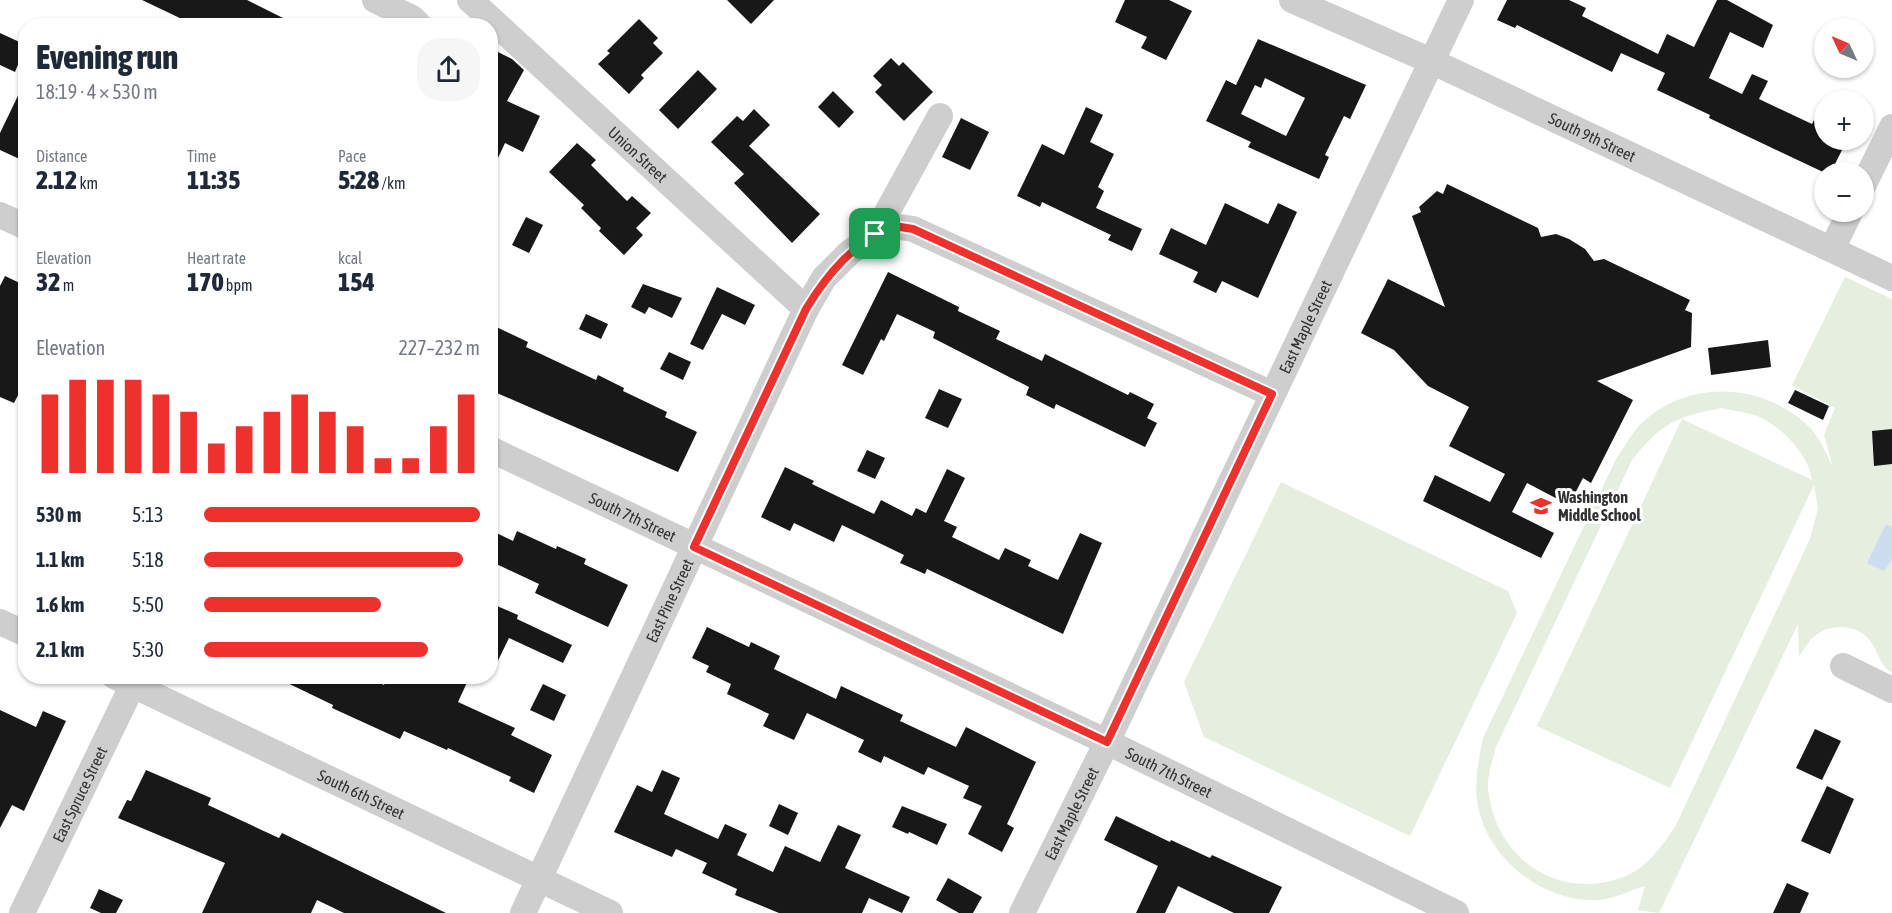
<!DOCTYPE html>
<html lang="en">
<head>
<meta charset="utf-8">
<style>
	body { margin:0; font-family:"Asap Condensed",sans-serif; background:#f6f6f7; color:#1f2937; height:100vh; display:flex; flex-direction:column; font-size:22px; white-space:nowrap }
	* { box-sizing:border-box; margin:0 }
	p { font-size:20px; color:#747a83 }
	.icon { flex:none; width:33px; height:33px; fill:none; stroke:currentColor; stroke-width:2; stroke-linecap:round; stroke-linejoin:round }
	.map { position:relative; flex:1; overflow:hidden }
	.sheet { position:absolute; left:18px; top:18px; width:480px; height:666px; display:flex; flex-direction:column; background:#fff; border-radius:24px; box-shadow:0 2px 4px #0004 }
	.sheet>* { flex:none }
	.needle { width:39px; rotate:314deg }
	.tools { position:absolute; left:1814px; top:18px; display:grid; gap:12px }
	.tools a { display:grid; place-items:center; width:60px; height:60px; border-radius:50%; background:#fff; box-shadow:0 2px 4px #0004; font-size:30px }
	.pin { position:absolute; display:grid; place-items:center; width:51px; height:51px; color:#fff; margin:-26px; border-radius:12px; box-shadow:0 3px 9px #0006 }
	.round { display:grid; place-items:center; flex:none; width:63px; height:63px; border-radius:24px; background:#f6f6f7 }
	.summary { display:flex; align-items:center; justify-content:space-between; height:102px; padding:0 18px }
	h1 { font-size:33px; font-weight:800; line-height:45px }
	.figures { display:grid; grid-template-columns:repeat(3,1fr); gap:9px; height:102px; padding:6px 18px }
	.figures div { display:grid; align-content:center }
	.figures b { font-size:26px; font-weight:800 }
	.figures small { font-size:16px; font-weight:400 }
	.figures p { font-size:16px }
	.chart { height:168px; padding:12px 18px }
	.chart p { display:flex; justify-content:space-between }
	.chart svg { width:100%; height:108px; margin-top:6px; stroke:#ee312d; stroke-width:6 }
	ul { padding:0 18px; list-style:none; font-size:20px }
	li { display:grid; grid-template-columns:96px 72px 1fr; align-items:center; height:45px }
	li i { height:15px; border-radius:8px; background:#ee312d }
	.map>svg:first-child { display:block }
</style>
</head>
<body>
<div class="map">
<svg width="1892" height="913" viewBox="0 0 1892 913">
	<rect width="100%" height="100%" fill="#fff"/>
	<g fill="#e6eedf" fill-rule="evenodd">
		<path d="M1845,277l47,22v374c-11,-6 -14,-21 -21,-31 -13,-19 -41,-19 -58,-5 -5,5 -9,13 -14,19l-1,-32 -139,289 -21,-3 7,-24c-14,4 -30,12 -44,14 -54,4 -109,-37 -122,-89 -6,-24 -1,-49 4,-73l134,-281c7,-9 13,-21 21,-30 44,-47 119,-46 166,-5 14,12 22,30 29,46l-9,-33 11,-27 -43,-23zM1721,408c12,3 27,4 38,9 23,10 50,38 53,63l-130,-61 -145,307 133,62 144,-303 4,23 -8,31 -134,286c-14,21 -29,44 -55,53 -67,23 -127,-23 -133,-90 -1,-13 5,-28 8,-41l136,-287c30,-37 43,-43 89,-52z"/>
		<path d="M1281,482l227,109 9,22 -107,223 -206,-99 -20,-55z"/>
	</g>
	<path fill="#cbddef" d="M1886,524l6,3v32l-8,12 -17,-8z"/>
	<g fill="#181818" fill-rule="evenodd">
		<path d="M142,0h105l52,26h-118l3,-6z"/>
		<path d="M727,0h47l-23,24z"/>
		<path d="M1125,0h44l23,11 -26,49 -25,-12 6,-11 -32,-15z"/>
		<path d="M1507,0h62l17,8 -4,8 76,38 9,-20 27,13 23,-47h10l46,25 -10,23 -33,-16 -21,46 33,16 10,-20 16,7 -9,18 53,25 12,-25v41h23l-16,32h-8l-114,-54 1,-3 -53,-25 8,-17 -44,-20 -9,19 -95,-47 -2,3 -18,-8z"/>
		<path d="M639,19l19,19 -5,5 10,10 -22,22 3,3 -15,16 -31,-30 12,-11 -3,-2z"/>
		<path d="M0,33l26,12 -11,27 -15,-7z"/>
		<path d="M1258,39l108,46 -16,34 -6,-3 -19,39 4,2 -10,22 -71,-32 3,-5 -45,-21 20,-41 10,5zM1265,78l40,20 -19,38 -45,-22 14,-29 6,3z"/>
		<path d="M490,48l22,11 12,11 -17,31 33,15 -17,36 -18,-9 -15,32z"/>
		<path d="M891,58l8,8 4,-4 30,30 -29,29 -29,-29 7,-7 -9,-9z"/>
		<path d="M698,70l19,19 -39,40 -19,-19z"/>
		<path d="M26,79v83l-26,-12v-17z"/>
		<path d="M833,91l21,21 -15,16 -21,-21z"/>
		<path d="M1086,107l17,8 -13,27 24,12 -16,33 6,4 -8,17 46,21 -10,22 -24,-11 3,-5 -69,-33 -2,5 -23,-11 25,-52 22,11z"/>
		<path d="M754,109l16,16 -21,21 71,68 -28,29 -58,-60 10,-9 -33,-32 26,-26 6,5z"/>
		<path d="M961,118l28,14 -19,38 -28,-13z"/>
		<path d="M577,143l19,17 -5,5 36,36 5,-5 19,17 -15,15 7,7 -19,20 -25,-24 2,-3 -20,-20 3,-3 -35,-33z"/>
		<path d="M1447,184l91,44 3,9 15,-3 13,5 16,10 9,12 10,-2 86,41 -5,10 7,3 -1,34 -94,34 36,19 -42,83 -8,-5 -14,27 -42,-22 -15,29 42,21 -13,25 -118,-57 12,-26 55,27 15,-28 -56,-28 20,-39 -41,-21 -34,-36 -33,-17 27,-54 57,28 -33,-91 9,-4 -2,-5 18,-16 6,3z"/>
		<path d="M1225,203l43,21 10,-21 19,9 -39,86 -36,-17 -6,12 -23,-11 5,-10 -39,-18 12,-26 35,17z"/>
		<path d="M526,217l17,8 -14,28 -17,-8z"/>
		<path d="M888,272l71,35 -1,4 42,20 -4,8 46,22 3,-7 83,41 2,-3 24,12 -7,14 10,5 -12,24 -89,-43 -2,5 -28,-14 3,-8 -96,-49 2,-6 -38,-18 -13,27 -3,-2 -18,36 -21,-10z"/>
		<path d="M5,276l21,10v94l-12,23 -14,-6v-111z"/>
		<path d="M643,284l39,14 -10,20 -23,-11 -4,7 -14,-7z"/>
		<path d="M717,287l38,18 -10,20 -23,-11 -19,36 -13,-6z"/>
		<path d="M586,314l22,10 -7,15 -22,-10z"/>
		<path d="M490,324l38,18 -2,5 70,33 2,-5 26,13 -1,3 44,21 -2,5 32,15 -19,40 -188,-82z"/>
		<path d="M1768,340l3,27 -60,8 -3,-27z"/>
		<path d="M669,352l22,10 -8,18 -23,-11z"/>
		<path d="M939,389l23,10 -14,29 -23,-10z"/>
		<path d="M1795,390l34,16 -6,14 -35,-17z"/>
		<path d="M1892,429v35l-18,2 -2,-35z"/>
		<path d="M867,450l18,8 -10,21 -18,-8z"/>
		<path d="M785,467l29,14 -2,3 62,30 7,-14 31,16 4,-8 10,5 21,-44 18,9 -21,43 13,6 -5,10 47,23 6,-12 26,12 -3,6 30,14 22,-47 22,10 -39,91 -136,-65 -2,5 -25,-11 4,-8 -62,-30 -8,17 -40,-19 -4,8 -29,-14z"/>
		<path d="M490,530l23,11 4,-10 39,18 1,-3 29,13 -2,5 44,21 -20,42 -73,-34 4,-9 -49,-23z"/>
		<path d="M497,606l21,9 -1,4 55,26 -9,18 -54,-25 -19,39v-57z"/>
		<path d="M707,627l42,20 2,-5 29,14 -6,13 62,30 5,-13 62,29 -3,6 56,26 10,-20 70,35 -29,62 7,4 -12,24 -34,-18 14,-28 -19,-8 6,-12 -41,-19 -4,8 -40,-19 -3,7 -23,-11 6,-12 -57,-27 -13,27 -31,-14 6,-12 -42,-20 4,-10 -25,-12 3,-6 -17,-8z"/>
		<path d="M273,676h93l18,9 4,-9h82l-12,26 57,26 -4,7 41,20 -18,38 -25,-12 2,-4 -63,-29 -1,2 -43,-19 -4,8 -68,-31 1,-3z"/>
		<path d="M543,684l23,11 -12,26 -24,-11z"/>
		<path d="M0,710l36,17 7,-16 23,10 -42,90 -12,-6 -12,23z"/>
		<path d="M1815,729l26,12 -19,39 -26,-12z"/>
		<path d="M146,770l65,28 -3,7 71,33 3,-5 164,80h-102l-27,-13 -6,13h-109l23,-50 -107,-45 9,-18 4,1z"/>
		<path d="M662,770l18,8 -16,36 54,25 7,-15 22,10 -10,21 36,17 12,-26 35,16 18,-37 23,10 -16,33 65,29 -8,16 -33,-15 -7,15h-83l-44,-18 2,-6 -35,-16 5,-10 -31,-14 -4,8 -58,-25 23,-47 15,7z"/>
		<path d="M1827,786l27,13 -24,55 -29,-13z"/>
		<path d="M779,804l19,9 -10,22 -19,-9z"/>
		<path d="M902,806l45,18 -10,21 -28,-13 -1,2 -16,-7z"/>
		<path d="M1116,816l54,26 1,-2 39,18 2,-3 70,32 -13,26h-35l-56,-27 -13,27h-29l22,-47 -54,-26z"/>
		<path d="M948,878l34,19 -9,16h-14l-23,-13z"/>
		<path d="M1787,883l22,10 -9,20h-27z"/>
		<path d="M99,889l24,11 -7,13h-15l-11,-5z"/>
	</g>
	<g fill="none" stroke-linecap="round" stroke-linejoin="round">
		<g stroke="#cecece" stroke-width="26">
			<path d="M375,0l37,18 8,8"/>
			<path id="s1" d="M470,0l336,309"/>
			<path id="s2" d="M1292,0l139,61 461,217"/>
			<path d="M1863,186l29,-59"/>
			<path d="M0,215l26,12"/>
			<path d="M875,234l19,-8 19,3 359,165"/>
			<path d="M1832,249l18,-37"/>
			<path id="s3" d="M490,449l617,293 349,171"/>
			<path d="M0,622l26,12"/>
			<path d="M1843,666l49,24"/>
			<path id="s4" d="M114,676l496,237"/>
			<path id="s5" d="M22,913l115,-237"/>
			<path id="s6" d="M523,913l283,-604 18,-31 25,-25 26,-19 65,-118"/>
			<path id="s7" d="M1022,913l85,-171 354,-742"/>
		</g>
	</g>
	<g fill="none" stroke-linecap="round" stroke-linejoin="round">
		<defs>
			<path id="route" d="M894,226l19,3 359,165 -165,348 -413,-195 112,-238c22,-36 48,-67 88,-83z"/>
		</defs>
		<use href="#route" stroke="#fff" stroke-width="12"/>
		<use href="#route" stroke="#ee312d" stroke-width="8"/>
	</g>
	<defs>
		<symbol id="school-bare" viewBox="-9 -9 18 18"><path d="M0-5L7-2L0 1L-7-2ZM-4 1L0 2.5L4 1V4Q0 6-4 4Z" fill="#ee312d" stroke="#fff" stroke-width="2.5" paint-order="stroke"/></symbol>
	</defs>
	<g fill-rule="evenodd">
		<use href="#school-bare" x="1526" y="491" width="30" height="30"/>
	</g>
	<g text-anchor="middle" stroke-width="6" stroke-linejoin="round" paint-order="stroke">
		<g font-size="16" fill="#313131" stroke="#fff">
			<text dy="6" stroke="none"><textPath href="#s2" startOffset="330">South 9th Street</textPath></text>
			<text dy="6" stroke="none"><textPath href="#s1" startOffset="228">Union Street</textPath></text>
			<text dy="6" stroke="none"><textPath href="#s7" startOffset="651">East Maple Street</textPath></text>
			<text dy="6" stroke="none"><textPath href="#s3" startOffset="158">South 7th Street</textPath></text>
			<text dy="6" stroke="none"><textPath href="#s6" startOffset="345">East Pine Street</textPath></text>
			<text dy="6" stroke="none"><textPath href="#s3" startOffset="752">South 7th Street</textPath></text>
			<text dy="6" stroke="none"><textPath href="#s5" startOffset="132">East Spruce Street</textPath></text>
			<text dy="6" stroke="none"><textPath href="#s4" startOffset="274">South 6th Street</textPath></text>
			<text dy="6" stroke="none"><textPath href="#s7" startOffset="111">East Maple Street</textPath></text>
		</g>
		<g font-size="16" font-weight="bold" fill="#313131" stroke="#fff" text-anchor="start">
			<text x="1558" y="503">Washington<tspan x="1558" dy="18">Middle School</tspan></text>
		</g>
	</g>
</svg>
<div class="tools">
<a><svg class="needle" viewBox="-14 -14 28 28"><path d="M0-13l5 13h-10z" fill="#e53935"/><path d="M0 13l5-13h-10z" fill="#747a83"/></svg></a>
<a>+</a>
<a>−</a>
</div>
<div class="pin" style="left:875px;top:234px;background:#1e9e55"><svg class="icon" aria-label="arrive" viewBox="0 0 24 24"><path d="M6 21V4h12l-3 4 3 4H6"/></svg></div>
<section class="sheet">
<div class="summary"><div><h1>Evening run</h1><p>18:19 · 4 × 530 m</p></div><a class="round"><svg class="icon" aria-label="share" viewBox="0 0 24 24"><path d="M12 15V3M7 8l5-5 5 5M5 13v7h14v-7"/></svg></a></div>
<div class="figures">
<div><p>Distance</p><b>2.12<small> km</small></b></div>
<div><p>Time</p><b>11:35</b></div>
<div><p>Pace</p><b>5:28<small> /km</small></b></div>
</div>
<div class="figures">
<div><p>Elevation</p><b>32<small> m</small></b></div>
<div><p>Heart rate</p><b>170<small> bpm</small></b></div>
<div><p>kcal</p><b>154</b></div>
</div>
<div class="chart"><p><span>Elevation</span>227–232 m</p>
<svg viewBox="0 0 160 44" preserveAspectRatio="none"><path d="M5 44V12M15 44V6M25 44V6M35 44V6M45 44V12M55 44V19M65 44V32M75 44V25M85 44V19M95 44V12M105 44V19M115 44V25M125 44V38M135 44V38M145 44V25M155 44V12"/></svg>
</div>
<ul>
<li><b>530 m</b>5:13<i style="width:100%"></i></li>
<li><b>1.1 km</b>5:18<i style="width:94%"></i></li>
<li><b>1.6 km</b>5:50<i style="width:64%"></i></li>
<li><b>2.1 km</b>5:30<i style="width:81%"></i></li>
</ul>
</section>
</div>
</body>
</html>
